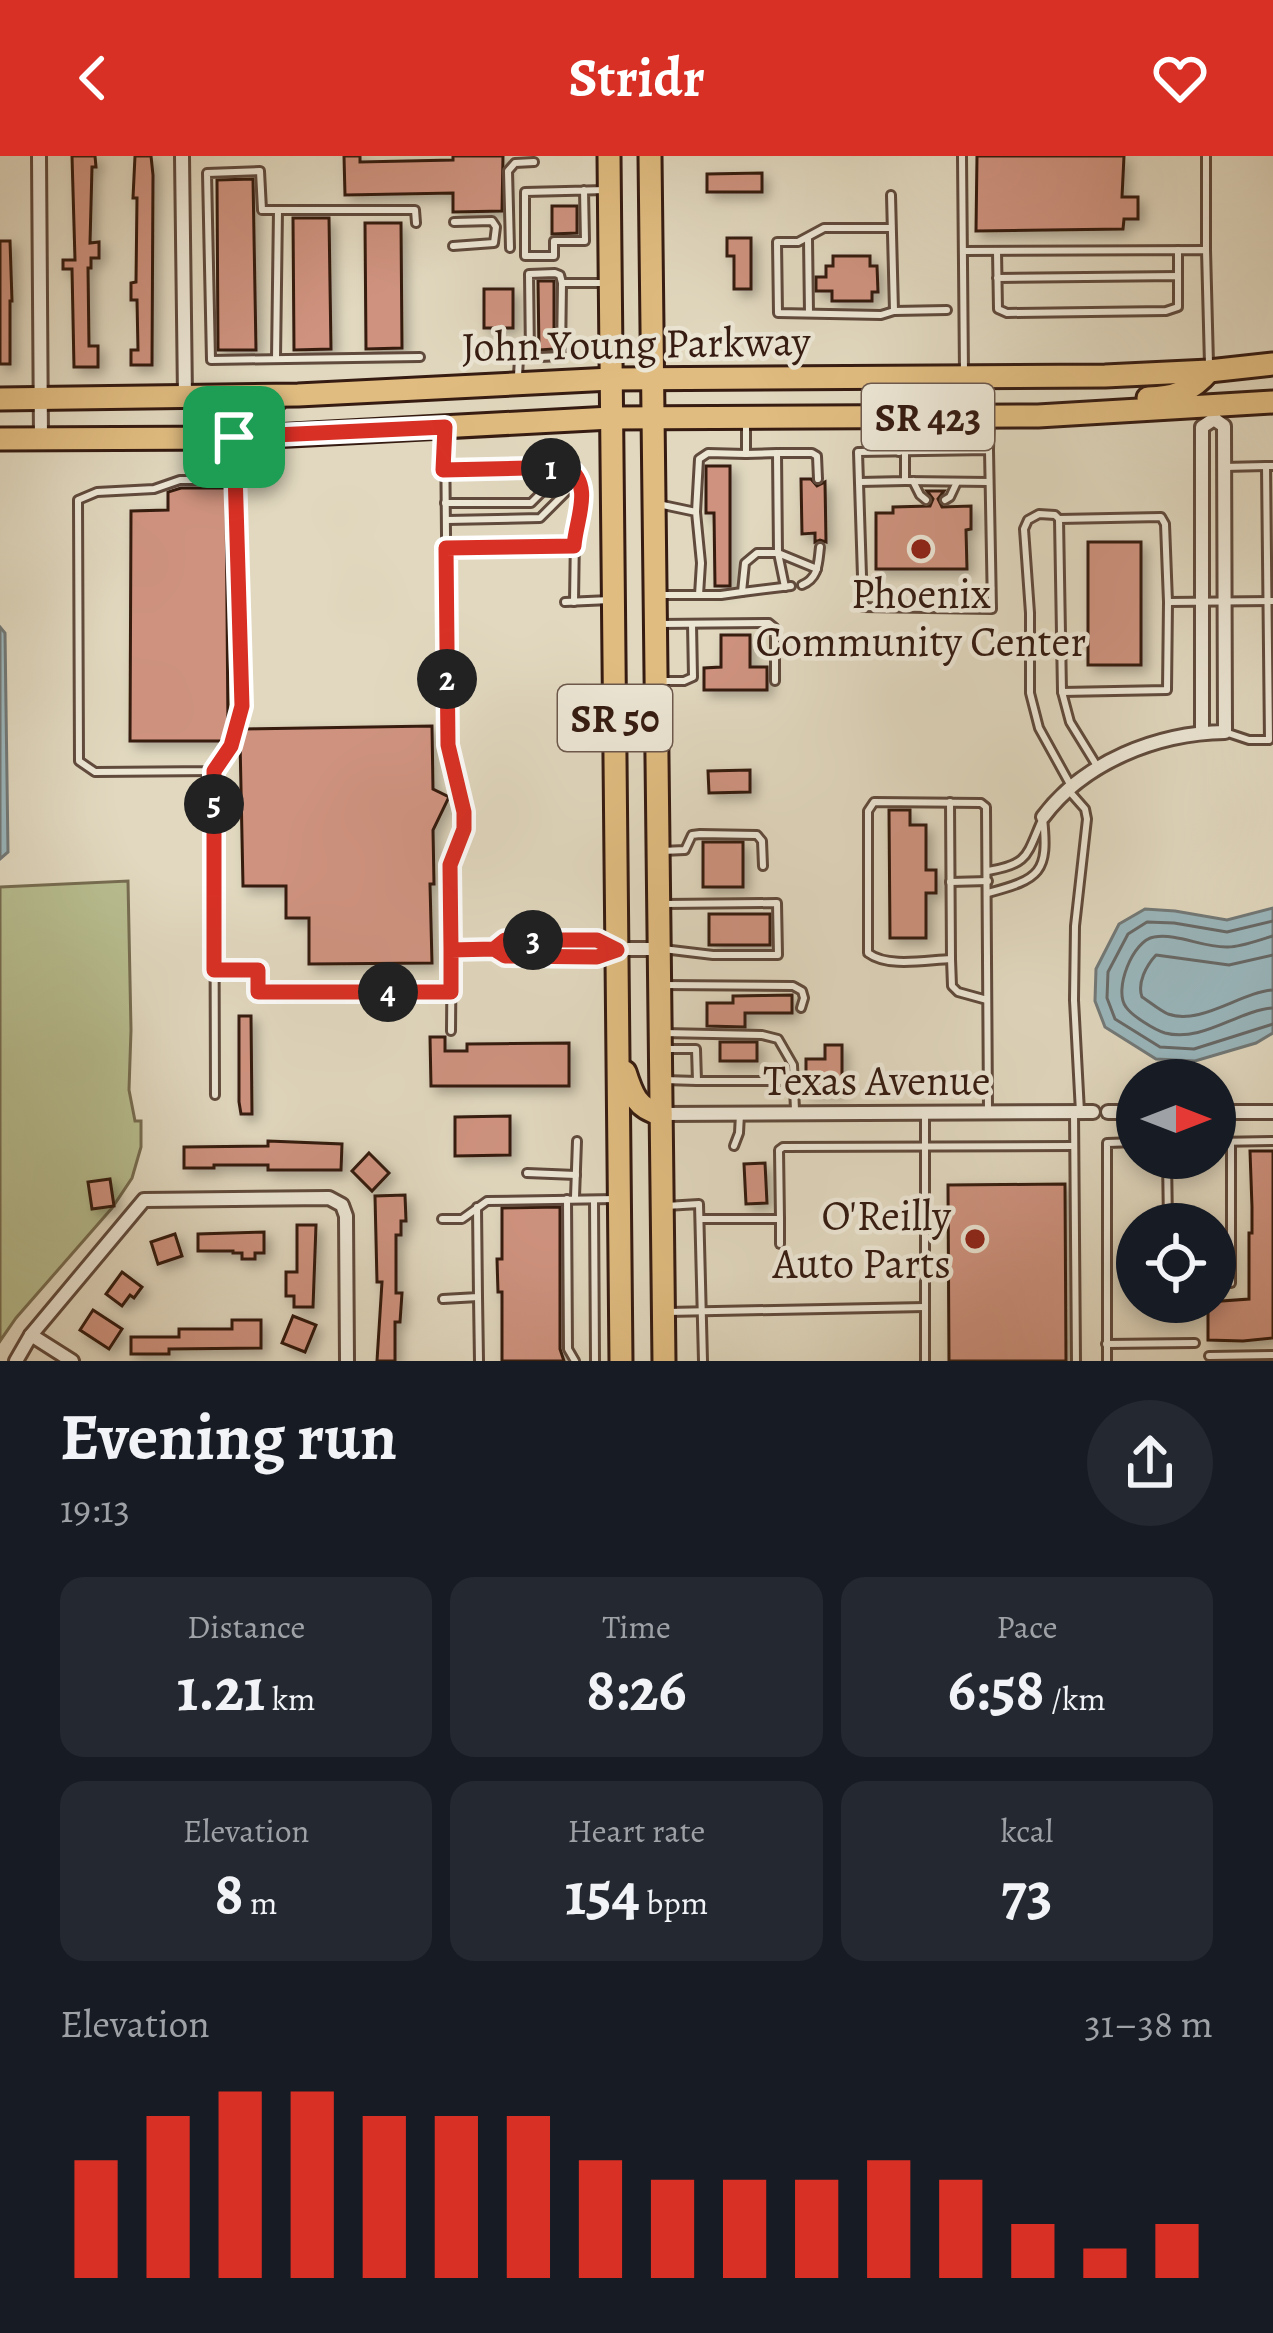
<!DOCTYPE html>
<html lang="en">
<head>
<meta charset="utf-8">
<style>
	body { margin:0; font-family:Alegreya,serif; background:#242831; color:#f1f3f6; height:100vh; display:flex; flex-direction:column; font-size:45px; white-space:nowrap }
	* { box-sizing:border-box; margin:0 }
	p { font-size:39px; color:#9ea1a6 }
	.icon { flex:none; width:66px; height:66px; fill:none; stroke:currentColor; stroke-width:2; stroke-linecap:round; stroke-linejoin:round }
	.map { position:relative; height:1205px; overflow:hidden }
	.panel { display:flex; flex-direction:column; background:#171b24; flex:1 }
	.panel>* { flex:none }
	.needle { width:78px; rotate:90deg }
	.tools { position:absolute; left:1116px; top:903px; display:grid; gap:24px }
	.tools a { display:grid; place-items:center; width:120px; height:120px; border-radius:50%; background:#171b24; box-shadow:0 6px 18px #0003; font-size:60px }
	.pin { position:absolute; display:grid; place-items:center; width:102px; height:102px; color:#fff; margin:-51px; border-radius:24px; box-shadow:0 6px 18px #0006 }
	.km { position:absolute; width:60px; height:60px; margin:-30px; border-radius:50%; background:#222; color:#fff; font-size:33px; line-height:60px; text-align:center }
	.round { display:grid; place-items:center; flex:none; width:126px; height:126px; border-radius:63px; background:#242831 }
	.head { display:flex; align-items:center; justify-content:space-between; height:204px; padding:0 60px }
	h1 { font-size:66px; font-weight:600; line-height:90px }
	.figures { display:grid; grid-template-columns:repeat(3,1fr); gap:18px; height:204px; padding:12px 60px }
	.figures div { display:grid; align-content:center; border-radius:24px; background:#242831; text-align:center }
	.figures b { font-size:60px; font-weight:600 }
	.figures small { font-size:33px; font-weight:400 }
	.figures p { font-size:33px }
	.chart { height:336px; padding:24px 60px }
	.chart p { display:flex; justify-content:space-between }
	.chart svg { width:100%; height:216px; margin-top:12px; stroke:#d93025; stroke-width:6 }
	header { display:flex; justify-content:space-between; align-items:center; height:156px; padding:0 60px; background:#d93025; color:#fff; font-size:54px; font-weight:600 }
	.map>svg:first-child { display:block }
</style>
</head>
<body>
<header><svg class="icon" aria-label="back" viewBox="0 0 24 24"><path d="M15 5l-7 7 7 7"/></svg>Stridr<svg class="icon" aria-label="heart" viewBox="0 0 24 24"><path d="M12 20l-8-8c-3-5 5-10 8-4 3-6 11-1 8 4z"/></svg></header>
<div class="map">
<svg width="1273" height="1205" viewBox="0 0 1273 1205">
	<defs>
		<filter id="shadow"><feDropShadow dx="5.5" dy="5.5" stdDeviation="6" flood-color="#0004"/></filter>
	</defs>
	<rect width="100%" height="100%" fill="#e1d8bf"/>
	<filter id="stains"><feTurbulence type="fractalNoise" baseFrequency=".00167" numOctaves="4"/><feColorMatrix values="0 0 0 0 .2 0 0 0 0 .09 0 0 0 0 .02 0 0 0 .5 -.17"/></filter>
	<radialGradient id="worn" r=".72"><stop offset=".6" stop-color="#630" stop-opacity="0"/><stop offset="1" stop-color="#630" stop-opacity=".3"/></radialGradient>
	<path fill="#b7bd8f" stroke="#766c50" stroke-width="3" d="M128,725l3,149 -2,60 6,31h6v26l-9,31 -20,30 -96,110 -16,23v-454z"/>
	<g fill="#9ab7bd" stroke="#727978" stroke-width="3">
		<path d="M0,471l5,6 3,219 -8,7z"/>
		<path d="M1273,752v125l-17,10 -61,18 -39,-2 -51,-32 -10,-26 1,-32 23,-45 26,-15 30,2 52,9z"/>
	</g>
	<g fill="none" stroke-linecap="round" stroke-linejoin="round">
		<g stroke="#686967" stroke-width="3">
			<path d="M1273,765l-46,11 -53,-9 -27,-1 -19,12 -20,38 -1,26 8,21 45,28 34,2 79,-25"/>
			<path d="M1273,780c-14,4 -31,11 -45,11 -25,1 -50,-14 -74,-10 -21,3 -41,53 -28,70 6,9 29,23 39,26 37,10 74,-23 108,-25"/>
			<path d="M1273,799l-44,10 -73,-10c-10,11 -19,28 -14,42 8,5 17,13 26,17 32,12 73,-22 105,-24"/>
		</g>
	</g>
	<g fill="#ce927e" stroke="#351b11" stroke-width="3" filter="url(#shadow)">
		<path d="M72,0h23l1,11h-4l-2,76 9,-1v16h-8v10h-3l1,78h9v21h-24l-2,-98h-9v-9h12z"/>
		<path d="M135,0h16l2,19 -1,190h-21v-15h7l-1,-50h-6v-17l5,-1 1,-84h-4z"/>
		<path d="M344,0h16v6l93,-2v-4h50l-1,55 -49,1v-19l-108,2z"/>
		<path d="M977,0h147l-2,41h16v22h-14l-1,10 -147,2z"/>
		<path d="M762,17v19h-55v-18z"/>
		<path d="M253,23l3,171h-38l-1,-170z"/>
		<path d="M552,50h25v27l-25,1z"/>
		<path d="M293,62h36l2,131 -37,1z"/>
		<path d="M365,67h36l1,125 -36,1z"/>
		<path d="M727,82h24v51h-17v-33h-7z"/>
		<path d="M0,85h10l2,60h-2v63h-10z"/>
		<path d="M833,100h37v10h7l1,26h-6v9h-40v-10h-16v-14h10v-11h7z"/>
		<path d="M538,125h16v68l-15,1z"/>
		<rect x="484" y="133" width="29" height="39"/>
		<path d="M706,310h24v120h-15l-1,-73h-8z"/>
		<path d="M801,323h10l6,7 8,-4 1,60 -6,-2 -5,2v-9l-13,1z"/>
		<path d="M181,332h45l2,241 -3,12h-95l1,-230 37,-1v-18z"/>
		<path d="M927,335h17l-6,8 4,8 29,-1v23l-5,1 1,39h-91v-56h17v-6l37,-1 3,-7z"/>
		<rect x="1088" y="386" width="53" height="123"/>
		<path d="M721,479h29v32h17v23h-63v-22l17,-1z"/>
		<path d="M432,570l1,63 16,8 -16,33 1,54h-4l2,79 -123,1v-46h-23v-32h-43l-3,-146 4,-11z"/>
		<path d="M750,614v22l-41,1 -1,-22z"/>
		<path d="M889,654h21v15h16v45h10v23h-10v45h-36z"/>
		<rect x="703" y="686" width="40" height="45"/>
		<rect x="709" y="758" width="61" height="31"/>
		<path d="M792,839v18h-47v14l-38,-1v-23h26v-7z"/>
		<path d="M239,860h12l1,98h-11l-2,-12z"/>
		<path d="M430,881h15v14h22v-7l102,-1v43h-138z"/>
		<rect x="720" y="886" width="37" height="19"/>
		<path d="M825,889h17v47h-36v-33h19z"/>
		<path d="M510,960v39l-55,1v-39z"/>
		<path d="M268,985l74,3 -1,26h-73v-5h-54v3h-30v-21l84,-1z"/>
		<path d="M1250,995h23v187l-30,3 -35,-1v-38l41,-3v-66h3v-26z"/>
		<path d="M369,997l20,20 -17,18 -20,-20z"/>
		<path d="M765,1007l2,40 -21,1 -2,-40z"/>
		<path d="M110,1023l4,27 -22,3 -4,-27z"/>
		<path d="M1065,1028l1,177h-117l-1,-176z"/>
		<path d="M405,1039l1,26h-5v14h-5v58h6l-2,29h-5v39h-18l5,-79h-5l-2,-86z"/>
		<path d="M560,1051v142l4,12h-62v-69h-4l-1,-33h5v-51z"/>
		<path d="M297,1069h19l-3,82h-19v-11h-8v-24h11z"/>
		<path d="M264,1076v21h-9v6h-13v-6h-9v-2h-35v-17z"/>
		<path d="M175,1078l7,22 -24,8 -7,-22z"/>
		<path d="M122,1116l20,15 -8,11 -4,-3 -8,11 -16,-12z"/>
		<path d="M93,1154l29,19 -13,20 -29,-19z"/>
		<path d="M293,1160l23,9 -11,27 -23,-9z"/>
		<path d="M232,1164h29v28l-92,1v5h-38v-17h48v-8h53z"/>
	</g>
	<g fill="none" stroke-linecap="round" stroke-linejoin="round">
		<defs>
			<g id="service">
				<path d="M962,0l2,217"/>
				<path d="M584,34l1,51h-31v15h-29v-64l81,-2"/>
				<path d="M891,39l3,116"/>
				<path d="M416,67l-1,-13h-153l-2,-39 -53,2 4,187 209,-3"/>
				<path d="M891,72h-67l-26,14h-21l1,71 103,2 13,-4 53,-1"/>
				<path d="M808,83l1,74"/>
				<path d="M453,90l41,-3 2,-16 -4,-6 -38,1"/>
				<path d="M510,92l-2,-77 7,-8 19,-1"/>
				<path d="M1178,94v26"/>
				<path d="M1206,94v-94"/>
				<path d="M963,95l243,-1 3,114"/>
				<path d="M997,95l1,58 9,4 159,-2 12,-4v-31l-181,2"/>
				<path d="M530,200l-1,-82 26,-1 5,2 2,8"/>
				<path d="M276,203l2,-149"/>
				<path d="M518,220l1,-18 42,-2 1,-73h44"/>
				<path d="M445,274l3,315c3,25 17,50 16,75 -1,17 -11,29 -14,45 -4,18 -2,40 2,57l-1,109"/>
				<path d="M234,285c3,21 3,42 3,63l5,202 -11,40 -17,25 -119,1 -16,-11 -1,-261 19,-8 57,-3 26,-9h56"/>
				<path d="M989,293l1,-29"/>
				<path d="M989,294l3,159 -129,-2 -5,-155z"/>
				<path d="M899,296l1,-32"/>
				<path d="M779,297h33l5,3 1,23"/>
				<path d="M1224,311l42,-1"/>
				<path d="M444,314l123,-3 8,5 6,11 1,15 -7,37 -1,67"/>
				<path d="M905,325l84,1"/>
				<path d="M913,325l7,14 6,5"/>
				<path d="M860,326l45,-1v-29"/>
				<path d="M945,344l5,-3 7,-15"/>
				<path d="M445,347h86l23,-23 20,-8"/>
				<path d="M658,348l38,8 5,51 -2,32"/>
				<path d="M696,356l3,-53 9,-6 38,1"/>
				<path d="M1059,363l-4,-4 -16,-1 -11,6 -4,9 6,84v80l9,35 32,58"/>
				<path d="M447,364l93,-2 27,-27 8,-19"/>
				<path d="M446,392l129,-2"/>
				<path d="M802,429c17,-7 16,-22 18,-38"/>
				<path d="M785,431l-7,-34 39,16"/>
				<path d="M742,436l49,-6"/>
				<path d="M661,439h60l21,-3 3,-29 12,-10h21l-1,-100 -31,1v-33"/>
				<path d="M565,446l45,-2"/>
				<path d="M1168,446l-3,-78 -4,-7 -102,2 3,173 105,-2 1,-88 105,-1"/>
				<path d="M659,468l110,-1 6,5v53"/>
				<path d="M660,525h24l9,-4 -1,-53"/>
				<path d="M1062,536l8,30 27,44"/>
				<path d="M1228,577l21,7h19"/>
				<path d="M1269,584l-3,-274h7"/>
				<path d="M214,615l1,324"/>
				<path d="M1070,636l15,17 2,10 -12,107 -1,74 6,112"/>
				<path d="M950,646l1,157"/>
				<path d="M662,695l23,-1 7,-15 8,-1 57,1 5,6 1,25"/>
				<path d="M988,715c41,-7 38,-15 54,-51"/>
				<path d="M950,726l38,-1"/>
				<path d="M988,737c52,-14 61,-20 55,-75"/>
				<path d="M494,793l11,-8 92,-1 15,7"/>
				<path d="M663,793l50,6h65l-1,-52 -113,1"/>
				<path d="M451,794l43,-1 11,7 92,1 17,-6"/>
				<path d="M214,815l44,-1v22h193"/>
				<path d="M663,829l130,1 9,5 2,7 -3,10"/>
				<path d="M987,844l-29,-8 -6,-6 -1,-27c-25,1 -63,9 -83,-6v-142l6,-9 107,1 5,4 2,302"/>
				<path d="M663,877l99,2 16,4 15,26 2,45"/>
				<path d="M664,924l33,1 -1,-32h-31"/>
				<path d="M697,925h98"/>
				<path d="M1074,956l2,249"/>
				<path d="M1215,986l58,-1"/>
				<path d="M734,990l5,-13 1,-19"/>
				<path d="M1167,1002l1,66"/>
				<path d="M527,1017l49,2"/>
				<path d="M575,1041l2,-56"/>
				<path d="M567,1043l1,150 7,12"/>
				<path d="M594,1044l1,161"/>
				<path d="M666,1050l33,-2 4,157"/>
				<path d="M442,1063h20l25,-18 129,-2"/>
				<path d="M700,1063h80l-1,-69 4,-3 291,-1"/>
				<path d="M780,1063v25"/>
				<path d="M1231,1127v-141"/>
				<path d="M478,1141l1,64"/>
				<path d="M443,1143l35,-2 -1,-90"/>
				<path d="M667,1156l258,-5"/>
				<path d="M1106,1188l89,-1"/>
				<path d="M1209,1200l64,-1"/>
				<path d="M925,1205v-248"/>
				<path d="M1107,1205v-218l30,-1"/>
			</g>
			<g id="minor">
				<path d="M39,0l2,282"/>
				<path d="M182,0l3,241"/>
				<path d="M1202,576v-305l12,-8"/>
				<path d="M1043,661c41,-55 114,-84 182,-85l-1,-306 -10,-7v-12"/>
				<path d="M617,793h42"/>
				<path d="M1108,956h29"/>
				<path d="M1215,956h58"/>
				<path d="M661,958l432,-2"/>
				<path d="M31,1179l41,26"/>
				<path d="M16,1205l15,-26 113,-135 185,-2 13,7 4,11 1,145"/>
			</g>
			<g id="primary">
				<path d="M1148,242c26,0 44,-7 61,-27"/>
				<path d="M0,243l298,-4 313,-16 494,-3 104,-5 64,-7"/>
				<path d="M234,282c6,-22 19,-31 41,-37"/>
				<path d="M0,283l234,-1 377,-20 427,-2 235,-14"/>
			</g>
			<g id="trunk">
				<path d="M609,0l12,1205"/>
				<path d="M650,0l14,1205"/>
				<path d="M625,916c7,22 12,37 36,42"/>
			</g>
		</defs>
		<use href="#service" stroke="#604a3c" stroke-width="12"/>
		<use href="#minor" stroke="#604a3c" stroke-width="18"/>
		<use href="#primary" stroke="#351b11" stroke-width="27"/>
		<use href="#trunk" stroke="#351b11" stroke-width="27"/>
		<use href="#service" stroke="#ece6d5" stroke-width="6"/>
		<use href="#minor" stroke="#ece6d5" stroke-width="12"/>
		<use href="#primary" stroke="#e0bc80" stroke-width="21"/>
		<use href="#trunk" stroke="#e0bc80" stroke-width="21"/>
	</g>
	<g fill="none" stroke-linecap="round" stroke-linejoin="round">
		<defs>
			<path id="route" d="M234,281l211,-10 -2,43 124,-3c27,18 9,52 7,79l-128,2 2,197 16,67v17l-14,36 1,85 43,-1 11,-9h92l20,10 -20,7 -92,-1 -11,-7 -43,1v42h-193v-22h-44v-199l17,-25 11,-40 -8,-269"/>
		</defs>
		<use href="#route" stroke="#fff" stroke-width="24"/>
		<use href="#route" stroke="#d93025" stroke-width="15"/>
	</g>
	<g fill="#8f2418" stroke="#ece6d5" stroke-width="4.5">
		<circle cx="921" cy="393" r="12"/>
		<circle cx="975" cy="1083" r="12"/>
	</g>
	<g text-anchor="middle" stroke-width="9" stroke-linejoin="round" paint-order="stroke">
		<g fill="#ece6d5" stroke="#6c584c" stroke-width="3">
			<rect x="862" y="228" width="132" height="66" rx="9"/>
			<rect x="558" y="529" width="114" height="66" rx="9"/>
		</g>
		<g font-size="39" font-weight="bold" fill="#351b11">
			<text x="928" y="275">SR 423</text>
			<text x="615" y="576">SR 50</text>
		</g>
		<g font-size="42" fill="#351b11" stroke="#ece6d5">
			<text transform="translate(636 187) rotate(-1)" y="15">John Young Parkway</text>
			<text x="877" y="939">Texas Avenue</text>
		</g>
		<g font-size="42" fill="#351b11" stroke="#ece6d5">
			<text x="921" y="452">Phoenix<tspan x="921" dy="48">Community Center</tspan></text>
			<text x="951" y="1074" text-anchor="end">O'Reilly<tspan x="951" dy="48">Auto Parts</tspan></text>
		</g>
	</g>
	<rect width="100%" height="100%" filter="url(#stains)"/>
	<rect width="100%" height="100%" fill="url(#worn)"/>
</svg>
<div class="tools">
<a><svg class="needle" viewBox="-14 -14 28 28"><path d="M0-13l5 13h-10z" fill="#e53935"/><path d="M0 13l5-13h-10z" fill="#9ea1a6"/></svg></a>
<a><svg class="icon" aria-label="locate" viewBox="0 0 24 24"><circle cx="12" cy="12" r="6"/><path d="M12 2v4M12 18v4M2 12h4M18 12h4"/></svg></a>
</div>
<div class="pin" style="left:234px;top:281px;background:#1e9e55"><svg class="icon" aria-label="arrive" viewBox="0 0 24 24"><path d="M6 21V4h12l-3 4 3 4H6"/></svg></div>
<b class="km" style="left:551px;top:312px">1</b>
<b class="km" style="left:447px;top:523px">2</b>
<b class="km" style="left:533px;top:784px">3</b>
<b class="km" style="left:388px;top:836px">4</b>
<b class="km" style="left:214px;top:648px">5</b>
</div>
<section class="panel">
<div class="head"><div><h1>Evening run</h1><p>19:13</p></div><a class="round"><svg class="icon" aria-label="share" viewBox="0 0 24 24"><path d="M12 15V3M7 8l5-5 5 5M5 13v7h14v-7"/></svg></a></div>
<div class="figures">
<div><p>Distance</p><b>1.21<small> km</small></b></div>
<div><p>Time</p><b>8:26</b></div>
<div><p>Pace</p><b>6:58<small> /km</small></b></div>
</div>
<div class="figures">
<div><p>Elevation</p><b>8<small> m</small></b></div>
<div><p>Heart rate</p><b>154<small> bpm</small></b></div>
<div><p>kcal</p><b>73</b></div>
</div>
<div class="chart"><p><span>Elevation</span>31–38 m</p>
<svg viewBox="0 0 160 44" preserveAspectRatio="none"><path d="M5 44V20M15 44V11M25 44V6M35 44V6M45 44V11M55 44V11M65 44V11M75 44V20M85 44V24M95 44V24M105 44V24M115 44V20M125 44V24M135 44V33M145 44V38M155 44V33"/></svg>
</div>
</section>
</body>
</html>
